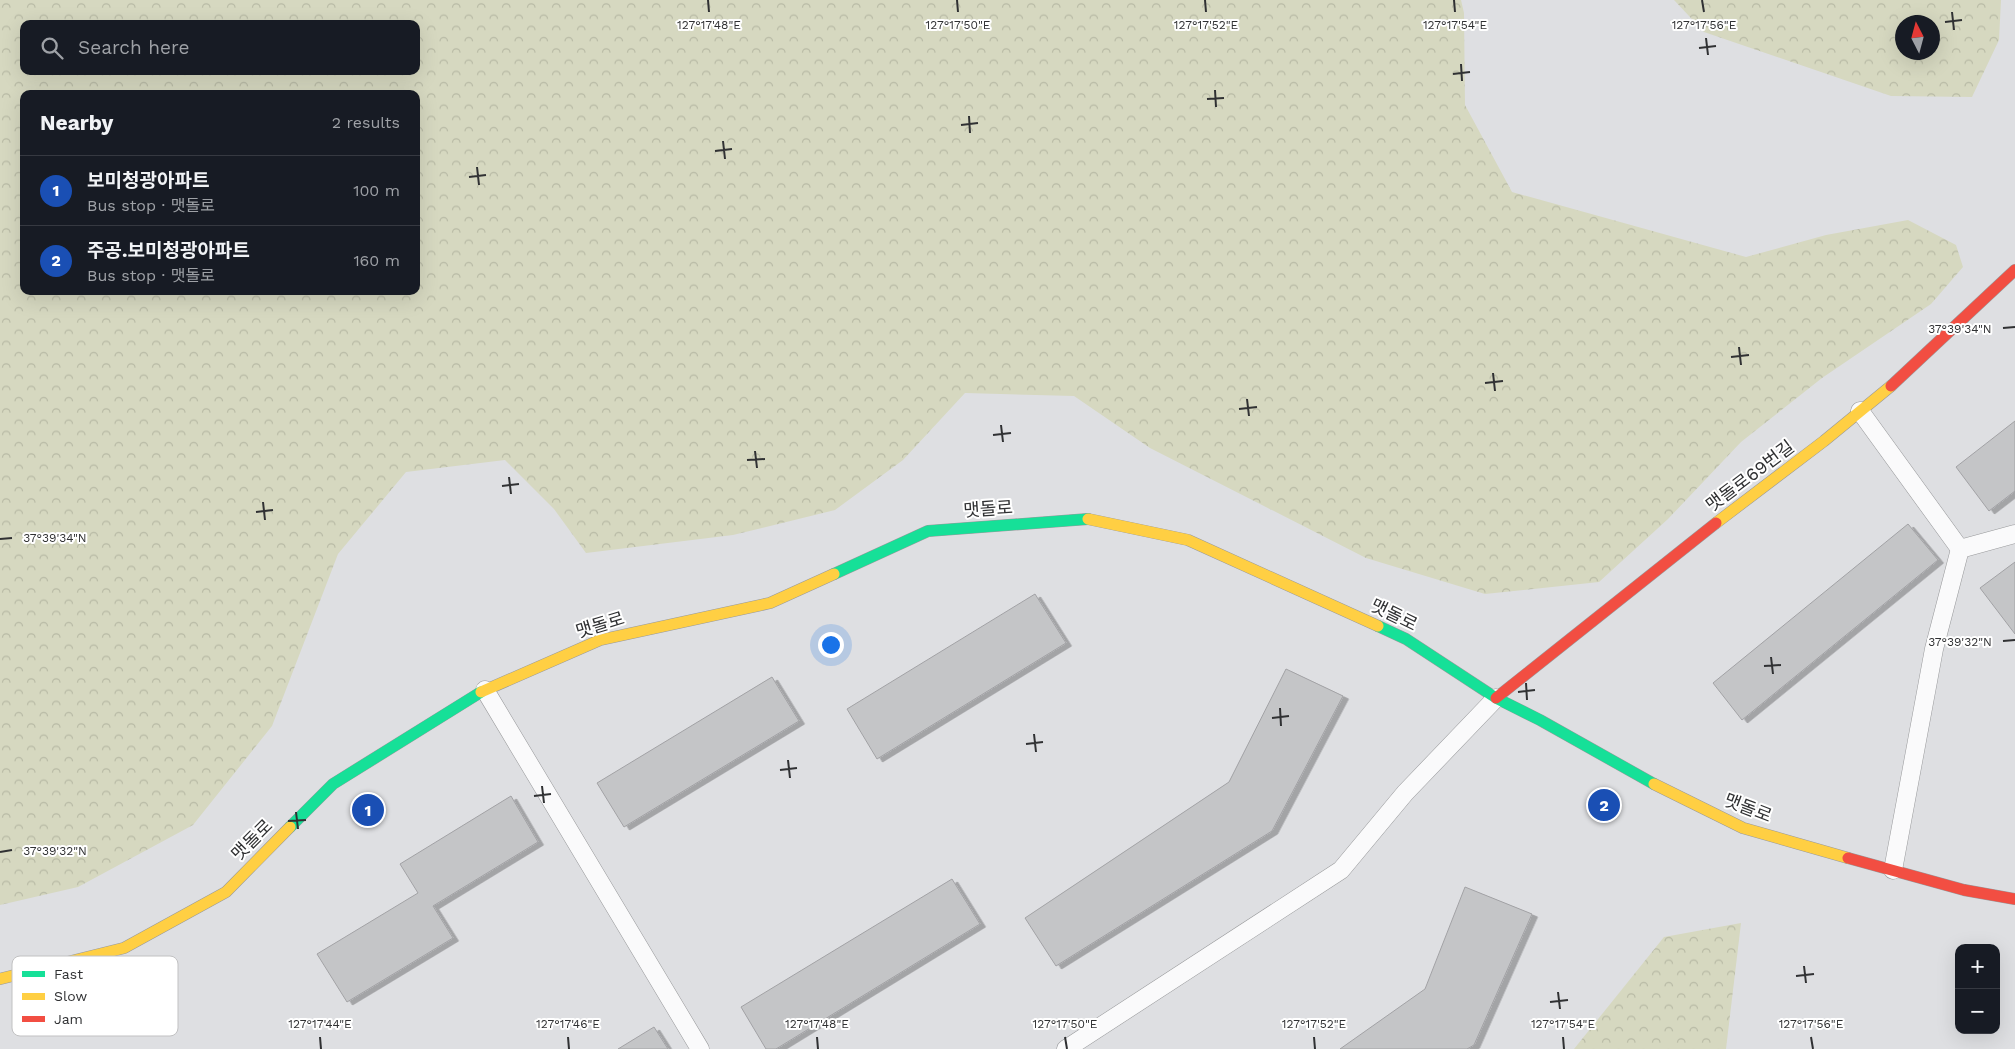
<!DOCTYPE html>
<meta charset="utf-8">
<style>
:root{--surface:#171b24;--page:#20242c;--text:#f1f3f6;--muted:#9ea1a6;--line:#363941;--accent:#b45309}
body{margin:0;font-family:"Work Sans","Noto Sans KR",sans-serif;background:var(--page);color:var(--text)}
.controls{position:absolute;right:15px;bottom:15px;display:grid;overflow:hidden;border-radius:10px;box-shadow:0 5px 20px #0002}
.controls button{width:45px;height:45px;display:grid;place-items:center;padding:0;border:0;border-bottom:1px solid var(--line);background:var(--surface);color:var(--text);font:25px sans-serif}
.compass{position:absolute;left:1895px;top:15px;width:45px;height:45px;border-radius:50%;background:var(--surface);box-shadow:0 5px 20px #0002;rotate:354deg}
.you{position:absolute;left:830px;top:644px;width:18px;height:18px;margin:-12px;border:4px solid #fff;border-radius:50%;background:#1a73e8;box-shadow:0 0 0 8px #1a73e833}
.badge{display:grid;place-items:center;width:32px;height:32px;border-radius:50%;background:var(--accent);color:#fff;font-size:16px;font-weight:700}
.pin{position:absolute;translate:-50% -50%;border:2px solid #fff;box-shadow:0 1px 5px #0006}
.list{margin:0;padding:0;list-style:none}
h2{display:flex;justify-content:space-between;align-items:center;height:65px;margin:0;padding:0 20px;font-size:21px}
h2 small{font-size:16px;font-weight:400;color:var(--muted)}
.list li{display:grid;grid-template-columns:32px 1fr auto;gap:15px;align-items:center;box-sizing:border-box;height:70px;padding:0 20px;border-top:1px solid var(--line)}
.list b{display:block;font-size:19px;white-space:nowrap}
.list p{margin:0;font-size:16px;white-space:nowrap;color:var(--muted)}
.list em{font-size:16px;font-style:normal;color:var(--muted)}
.icon{flex:none;width:28px;height:28px;fill:none;stroke:currentColor;stroke-width:2;stroke-linecap:round;stroke-linejoin:round}
.map{position:relative;flex:none;width:2015px;height:1049px;overflow:hidden}
.search{position:absolute;background:var(--surface);box-shadow:0 5px 20px #0002;left:20px;top:20px;width:400px;height:55px;display:flex;align-items:center;gap:12px;box-sizing:border-box;padding:0 18px;border-radius:10px;color:var(--muted);font-size:19px}
.panel{position:absolute;background:var(--surface);box-shadow:0 5px 20px #0002;left:20px;top:90px;width:400px;height:205px;border-radius:10px}
.map>svg:first-child{display:block}
.forest{fill:url(#forest-crowns);fill-rule:evenodd}
.building{fill:#c4c5c7;stroke:#a2a2a5;filter:url(#shadow)}
.lines{fill:none;stroke-linecap:round;stroke-linejoin:round}
.lane-casing{stroke:#98999b;stroke-width:19}
.fast-casing{stroke:#98999b;stroke-width:12}
.slow-casing{stroke:#98999b;stroke-width:12}
.jam-casing{stroke:#98999b;stroke-width:12}
.lane{stroke:#fafafb;stroke-width:18}
.fast{stroke:#16e098;stroke-width:11}
.slow{stroke:#ffcf43;stroke-width:11}
.jam{stroke:#f24e42;stroke-width:11}
.ticks{fill:none;stroke:#303133;stroke-width:2}
.labels{text-anchor:middle;stroke-width:4;stroke-linejoin:round;paint-order:stroke}
.street-label{font-size:18px;fill:#303133;stroke:#fff}
.key{fill:#fff;stroke:#c1c1c2;stroke-width:1}
.key-label{font-size:14px;fill:#303133}
.ticks-label{font-size:12px;text-anchor:middle;fill:#303133;stroke:#fff;stroke-width:4;stroke-linejoin:round;paint-order:stroke}
</style>
<div class="map">
<svg width="2015" height="1049" viewBox="0 0 2015 1049">
<defs>
<pattern id="forest-crowns" width="20" height="18" patternUnits="userSpaceOnUse" patternTransform="scale(1.25)"><rect width="20" height="18" fill="#d6d8c0"/><path d="M2 6a3 3 0 1 1 6 0M12 15a3 3 0 1 1 6 0" fill="none" stroke="#b8baa5"/></pattern>
<filter id="shadow"><feDropShadow dx="5.5" dy="3" stdDeviation="0" flood-color="#0004"/></filter>
</defs>
<rect width="100%" height="100%" fill="#dedfe2"/>
<g class="forest">
<path d="M0 0H1461L1464 13 1465 105 1512 192 1746 257 1826 235 1908 220 1956 245 1963 267 1931 304 1822 378 1741 442 1668 519 1599 582 1485 594 1366 558 1150 448 1074 396 965 393 903 460 835 510 733 535 586 553 554 509 505 460 406 472 338 554 272 726 193 825 78 887 0 905ZM24 24H416V71H24ZM24 94H416V291H24Z"/>
<path d="M1674 0H2001L1999 40 1972 97 1891 96 1704 32ZM1902 22H1932V52H1902Z"/>
<path d="M1741 923 1726 1049H1574L1664 937Z"/>
</g>
<g class="building">
<path d="M2015 421V491L1989 511 1956 467Z"/>
<path d="M1908 524 1938 560 1742 720 1713 683Z"/>
<path d="M2015 562V634L1980 588Z"/>
<path d="M1035 594 1066 643 877 759 847 709Z"/>
<path d="M1286 669 1343 696 1272 831 1056 966 1025 918 1229 782Z"/>
<path d="M772 677 799 721 624 827 597 783Z"/>
<path d="M511 796 538 842 433 906 453 938 347 1002 317 954 418 893 400 864Z"/>
<path d="M952 879 980 924 776 1049H766L741 1007Z"/>
<path d="M1465 887 1532 914 1474 1045 1467 1049H1340L1425 989Z"/>
<path d="M654 1027 668 1049H618Z"/>
</g>
<g class="lines">
<g class="lane-casing">
<g id="lane">
<path d="M1860 411 1960 549"/>
<path d="M485 690 700 1049"/>
<path d="M1893 870 1934 649 1960 549 2015 534"/>
<path d="M1066 1049 1341 870 1405 793 1496 698"/>
</g>
</g>
<g class="fast-casing">
<g id="fast">
<path d="M834 574 928 531 1088 519"/>
<path d="M1378 626 1406 639 1496 698 1540 720 1654 784"/>
<path d="M290 827 333 784 481 692"/>
</g>
</g>
<g class="slow-casing">
<g id="slow">
<path d="M1088 519 1188 540 1378 626"/>
<path d="M1716 523 1824 441 1891 386"/>
<path d="M481 692 600 640 770 603 834 574"/>
<path d="M1654 784 1743 828 1848 858"/>
<path d="M0 979 124 948 226 892 290 827"/>
</g>
</g>
<g class="jam-casing">
<g id="jam">
<path d="M1891 386 2015 270"/>
<path d="M1496 698 1716 523"/>
<path d="M1848 858 1964 890 2015 899"/>
</g>
</g>
<use href="#lane" class="lane"/>
<use href="#fast" class="fast"/>
<use href="#slow" class="slow"/>
<use href="#jam" class="jam"/>
</g>
<path class="ticks" d="M708 0 709 12M957 0 958 12M1205 0 1206 12M1454 0 1455 12M1702 0 1704 12M1952 12 1954 30M1945 22 1962 20M1706 38 1708 55M1699 48 1716 46M1461 64 1462 81M1453 74 1470 72M1215 90 1216 107M1207 99 1224 98M969 116 970 133M961 125 978 123M723 141 725 159M715 151 732 149M477 167 479 185M469 177 486 175M2003 328 2015 327M1739 347 1741 365M1731 357 1749 355M1493 373 1495 391M1485 383 1503 381M1247 399 1249 416M1239 409 1257 407M1001 425 1003 442M993 435 1011 433M755 451 757 468M747 460 765 459M509 477 511 494M502 486 519 484M263 502 265 520M256 512 273 510M0 539 12 538M2003 641 2015 640M1771 657 1773 674M1764 666 1781 665M1526 683 1527 700M1518 692 1535 690M1280 708 1281 726M1272 718 1289 716M1034 734 1036 752M1026 744 1043 742M788 760 790 778M780 770 797 768M542 786 544 803M534 796 551 794M296 812 298 829M288 821 306 820M0 852 12 850M1804 966 1806 983M1796 976 1814 974M1558 992 1560 1009M1550 1002 1568 1000M320 1037 321 1049M568 1037 569 1049M817 1037 818 1049M1065 1037 1067 1049M1314 1037 1315 1049M1563 1037 1564 1049M1811 1037 1813 1049"/>
<g class="labels">
<g class="street-label">
<text transform="translate(1750 476) rotate(-37)" y="6">맷돌로69번길</text>
<text transform="translate(988 509) rotate(-4)" y="6">맷돌로</text>
<text transform="translate(1394 615) rotate(26)" y="6">맷돌로</text>
<text transform="translate(600 625) rotate(-17)" y="6">맷돌로</text>
<text transform="translate(1748 808) rotate(21)" y="6">맷돌로</text>
<text transform="translate(252 840) rotate(-45)" y="6">맷돌로</text>
</g>
</g>
<rect x="12" y="956" width="166" height="80" rx="8" class="key"/>
<rect x="22" y="971" width="23" height="6" fill="#16e098"/>
<rect x="22" y="993" width="23" height="7" fill="#ffcf43"/>
<rect x="22" y="1016" width="23" height="6" fill="#f24e42"/>
<g class="key-label">
<text x="54" y="979">Fast</text>
<text x="54" y="1001">Slow</text>
<text x="54" y="1024">Jam</text>
</g>
<g class="ticks-label">
<text x="709" y="29">127°17'48"E</text>
<text x="958" y="29">127°17'50"E</text>
<text x="1206" y="29">127°17'52"E</text>
<text x="1455" y="29">127°17'54"E</text>
<text x="1704" y="29">127°17'56"E</text>
<text x="1960" y="333">37°39'34"N</text>
<text x="55" y="542">37°39'34"N</text>
<text x="1960" y="646">37°39'32"N</text>
<text x="55" y="855">37°39'32"N</text>
<text x="320" y="1028">127°17'44"E</text>
<text x="568" y="1028">127°17'46"E</text>
<text x="817" y="1028">127°17'48"E</text>
<text x="1065" y="1028">127°17'50"E</text>
<text x="1314" y="1028">127°17'52"E</text>
<text x="1563" y="1028">127°17'54"E</text>
<text x="1811" y="1028">127°17'56"E</text>
</g>
</svg>
<div class="controls">
<button>+</button>
<button>−</button>
</div>
<svg class="compass" viewBox="-18 -18 36 36"><path d="M0-13l5 13h-10z" fill="#e53935"/><path d="M0 13l5-13h-10z" fill="#9ea1a6"/></svg>
<div class="you"></div>
<div class="pin badge" style="left:368px;top:810px;background:#1a4fb4">1</div>
<div class="pin badge" style="left:1604px;top:805px;background:#1a4fb4">2</div>
<div class="search"><svg class="icon" aria-label="search" viewBox="0 0 24 24"><circle cx="10" cy="10" r="6"/><path d="M15 15l6 6"/></svg>Search here</div>
<section class="panel">
<h2>Nearby<small>2 results</small></h2>
<ul class="list">
<li><span class="badge" style="background:#1a4fb4">1</span><div><b>보미청광아파트</b><p>Bus stop · 맷돌로</p></div><em>100 m</em></li>
<li><span class="badge" style="background:#1a4fb4">2</span><div><b>주공.보미청광아파트</b><p>Bus stop · 맷돌로</p></div><em>160 m</em></li>
</ul>
</section>
</div>
